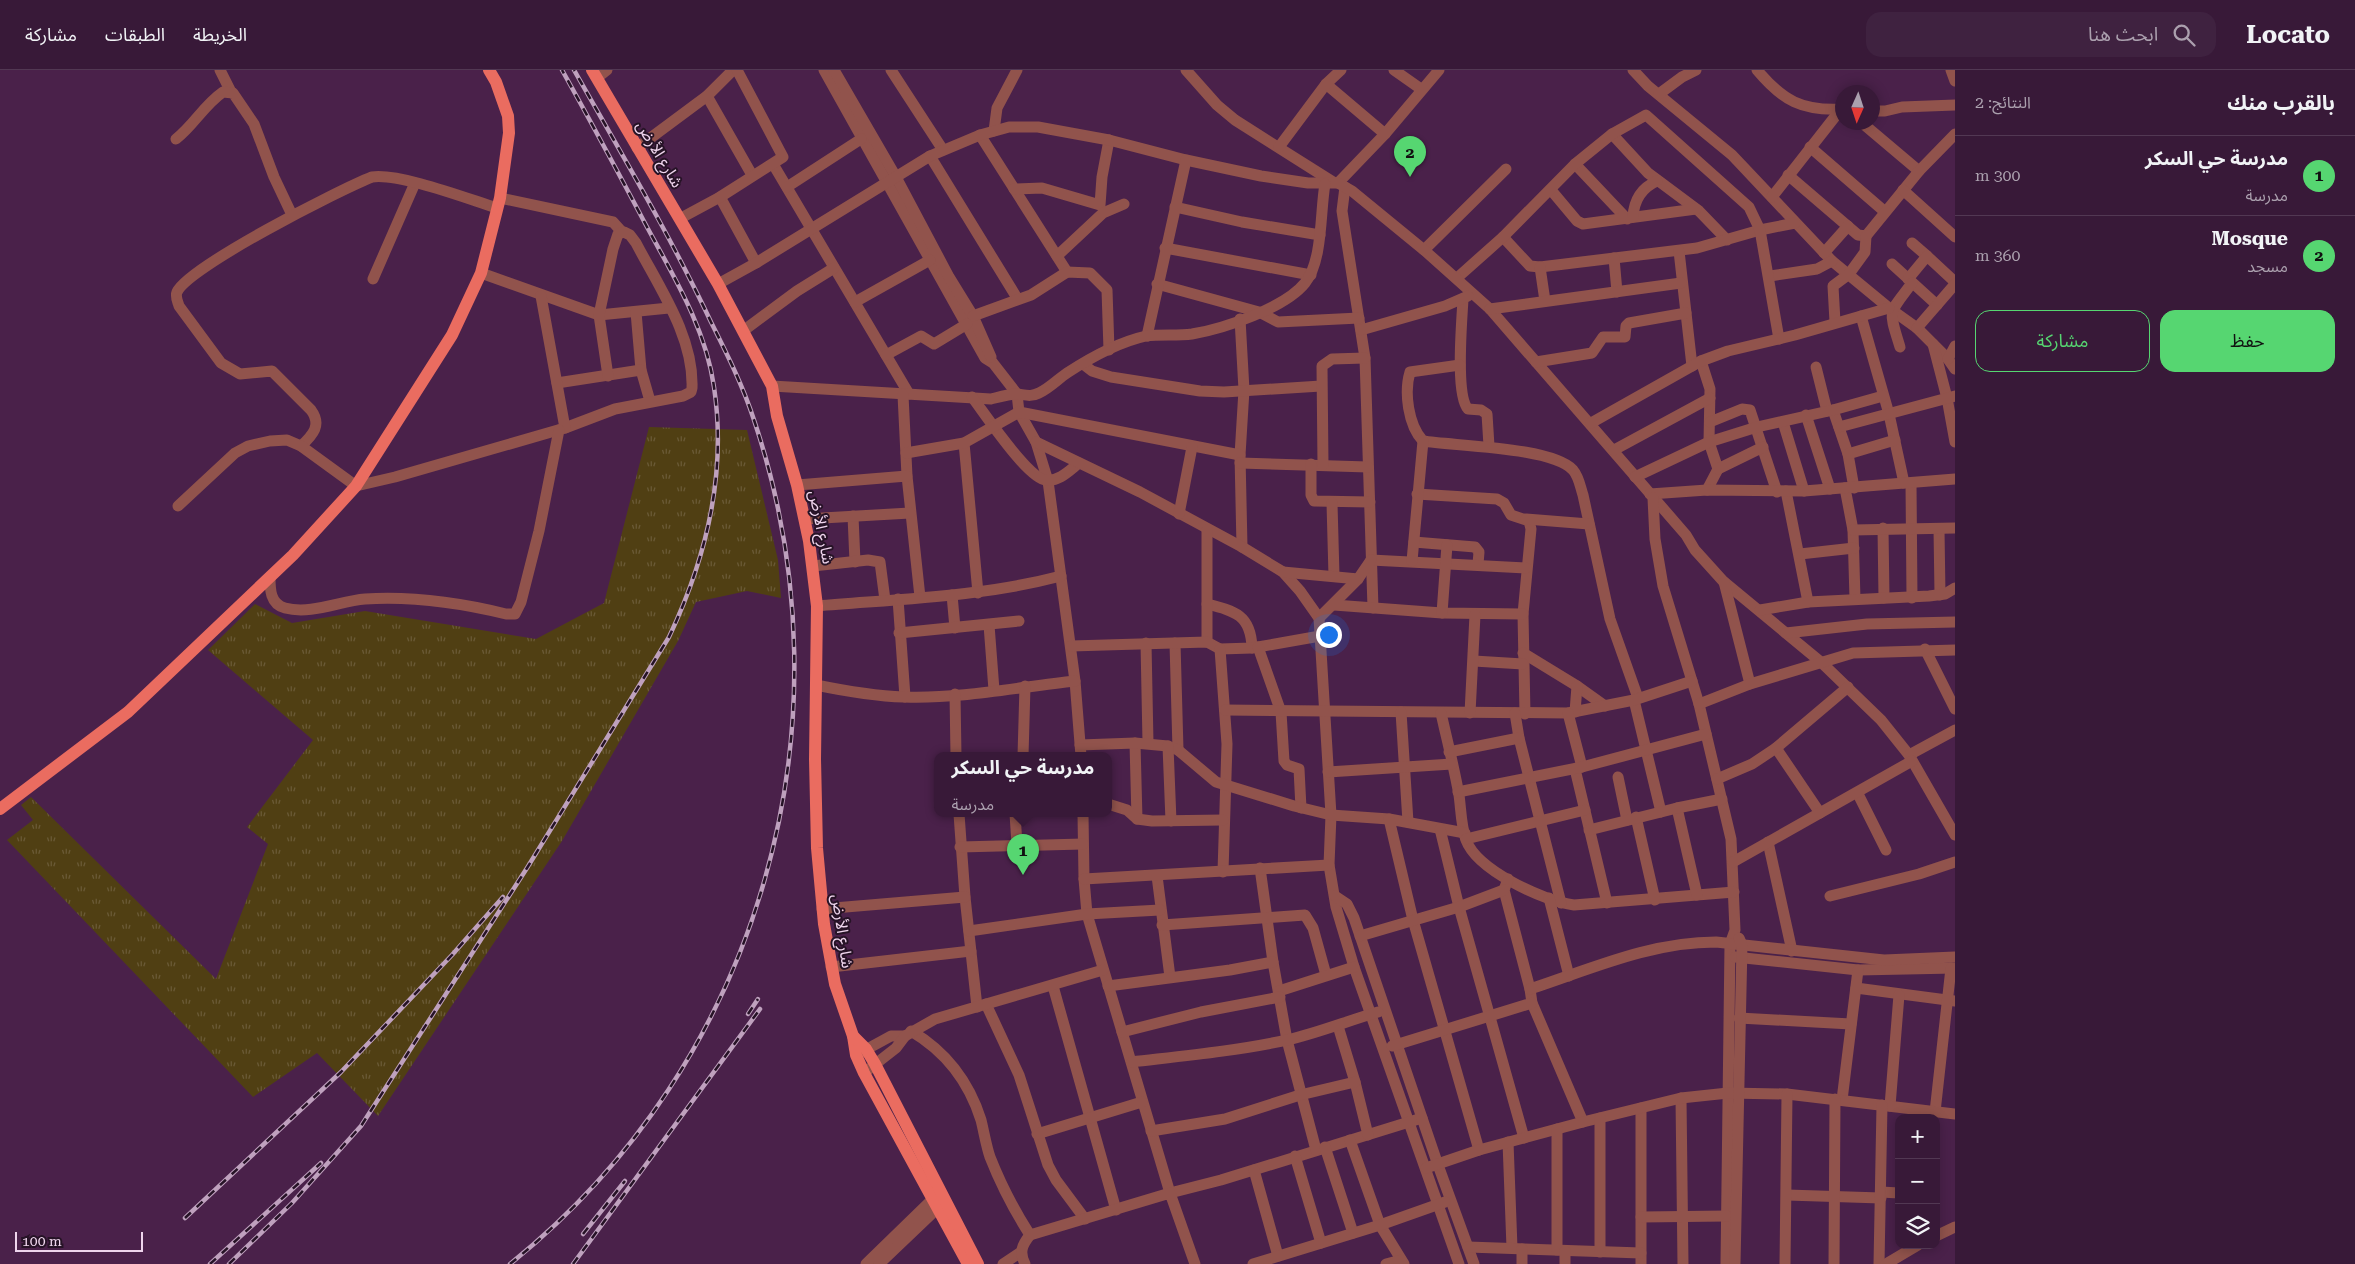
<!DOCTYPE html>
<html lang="ar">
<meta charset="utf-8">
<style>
:root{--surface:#381938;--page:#3f2240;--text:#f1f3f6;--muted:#aba0ae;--line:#523853;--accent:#56d671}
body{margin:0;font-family:"Roboto Serif","Noto Sans Arabic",serif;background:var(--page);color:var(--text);direction:rtl}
.controls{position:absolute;right:15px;bottom:15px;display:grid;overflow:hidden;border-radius:10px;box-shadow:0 2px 12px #0003}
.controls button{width:45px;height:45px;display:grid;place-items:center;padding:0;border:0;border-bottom:1px solid var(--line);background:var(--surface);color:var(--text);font:25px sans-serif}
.compass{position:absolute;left:1835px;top:15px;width:45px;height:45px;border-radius:50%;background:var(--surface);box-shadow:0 2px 12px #0003;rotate:183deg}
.scale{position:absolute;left:15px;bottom:12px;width:128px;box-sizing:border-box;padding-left:5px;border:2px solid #efd5ed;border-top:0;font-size:14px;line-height:18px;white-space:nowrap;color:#efd5ed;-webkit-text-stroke:4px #261326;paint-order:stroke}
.you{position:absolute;left:1328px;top:564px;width:18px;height:18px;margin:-12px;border:4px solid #fff;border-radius:50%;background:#1a73e8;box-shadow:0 0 0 8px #1a73e833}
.badge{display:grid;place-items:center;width:32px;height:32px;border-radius:50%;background:var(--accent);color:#111;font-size:16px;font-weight:700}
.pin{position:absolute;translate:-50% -41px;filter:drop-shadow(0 1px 2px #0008)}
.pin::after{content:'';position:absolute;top:26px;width:18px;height:15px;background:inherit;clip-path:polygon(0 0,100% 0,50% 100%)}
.popup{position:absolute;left:934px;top:682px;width:178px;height:65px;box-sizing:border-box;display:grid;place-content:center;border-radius:10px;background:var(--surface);filter:drop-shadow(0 1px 4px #0005);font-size:16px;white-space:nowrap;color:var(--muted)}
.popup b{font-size:19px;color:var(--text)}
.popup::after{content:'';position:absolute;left:50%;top:100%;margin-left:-10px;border:10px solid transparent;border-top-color:var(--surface)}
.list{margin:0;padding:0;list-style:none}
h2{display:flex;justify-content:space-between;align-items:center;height:65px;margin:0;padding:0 20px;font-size:21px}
h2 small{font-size:16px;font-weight:400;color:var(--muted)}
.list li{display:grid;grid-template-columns:32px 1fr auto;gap:15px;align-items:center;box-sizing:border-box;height:80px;padding:0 20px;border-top:1px solid var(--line)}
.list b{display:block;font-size:19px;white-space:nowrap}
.list p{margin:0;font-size:16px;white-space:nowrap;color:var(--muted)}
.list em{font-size:16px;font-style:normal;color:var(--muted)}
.actions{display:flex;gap:10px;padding:15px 20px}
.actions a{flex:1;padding:11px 0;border:1px solid var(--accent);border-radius:15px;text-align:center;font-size:18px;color:var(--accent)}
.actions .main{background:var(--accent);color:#111}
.icon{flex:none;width:28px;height:28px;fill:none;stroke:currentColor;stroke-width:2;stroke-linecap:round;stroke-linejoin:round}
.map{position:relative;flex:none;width:1955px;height:1194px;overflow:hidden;direction:ltr}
header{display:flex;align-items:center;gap:30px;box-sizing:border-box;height:70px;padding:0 25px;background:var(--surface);border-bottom:1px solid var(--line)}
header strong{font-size:24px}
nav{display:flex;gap:28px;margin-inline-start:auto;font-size:18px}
.search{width:350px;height:45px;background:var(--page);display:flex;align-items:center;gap:12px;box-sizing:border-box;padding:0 18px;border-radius:15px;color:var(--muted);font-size:19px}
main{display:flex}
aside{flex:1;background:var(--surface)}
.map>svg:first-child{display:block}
.grass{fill:url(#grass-tufts)}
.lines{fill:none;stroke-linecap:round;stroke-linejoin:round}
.minor{stroke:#91534c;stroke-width:11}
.major{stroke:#ea6c60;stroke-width:12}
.rail-casing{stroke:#bfa1be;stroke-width:4.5}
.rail{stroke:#261326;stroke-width:2.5;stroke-dasharray:8;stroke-linecap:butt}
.labels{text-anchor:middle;stroke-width:4;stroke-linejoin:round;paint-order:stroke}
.street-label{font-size:16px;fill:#efd5ed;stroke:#261326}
</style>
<header>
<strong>Locato</strong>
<div class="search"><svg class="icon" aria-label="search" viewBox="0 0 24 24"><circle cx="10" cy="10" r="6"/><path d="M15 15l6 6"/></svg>ابحث هنا</div>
<nav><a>الخريطة</a><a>الطبقات</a><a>مشاركة</a></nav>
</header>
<main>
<aside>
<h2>بالقرب منك<small>النتائج: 2</small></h2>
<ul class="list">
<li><span class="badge">1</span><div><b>مدرسة حي السكر</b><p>مدرسة</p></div><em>300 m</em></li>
<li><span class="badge">2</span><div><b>Mosque</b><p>مسجد</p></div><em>360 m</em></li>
</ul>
<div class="actions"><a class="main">حفظ</a><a>مشاركة</a></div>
</aside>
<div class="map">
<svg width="1955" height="1194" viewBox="0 0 1955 1194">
<defs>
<pattern id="grass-tufts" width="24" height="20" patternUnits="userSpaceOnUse" patternTransform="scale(1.25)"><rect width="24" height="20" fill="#503f13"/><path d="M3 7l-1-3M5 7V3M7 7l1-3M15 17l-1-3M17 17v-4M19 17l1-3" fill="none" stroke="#6a5a36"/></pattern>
</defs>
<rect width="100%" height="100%" fill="#4a214a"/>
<path class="grass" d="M649 357 747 360 778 490 781 528 747 521 696 532 678 571 562 771 378 1046 317 983 253 1027 7 770 33 750 21 735 31 727 216 909 268 774 247 757 313 670 208 580 255 534 292 553 365 541 536 569 604 533Z"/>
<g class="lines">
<g class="minor">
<path d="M220 0 231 22"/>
<path d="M824 0 985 288 993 293 1017 324 1019 342 1036 372 1048 411 1075 611 1081 686"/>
<path d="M834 0 896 107 949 207 973 246 991 287"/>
<path d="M891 0 943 80"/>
<path d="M1186 0 1217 35 1235 50 1333 112"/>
<path d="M1394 0 1421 19"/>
<path d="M1633 0 1648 16 1732 85 1832 191 1889 238 1917 258 1948 289 1955 299"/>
<path d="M1757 0C1783 31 1802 41 1842 39"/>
<path d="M1951 0 1955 11"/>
<path d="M597 8 607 0"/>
<path d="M1326 14 1385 64"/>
<path d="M1659 24 1682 7 1696 0"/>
<path d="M707 26 752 105"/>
<path d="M1872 41H1885L1902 37 1955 35"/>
<path d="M1861 52 1919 101"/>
<path d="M994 61 997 38 1017 0"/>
<path d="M1612 64 1648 103 1699 141 1727 170"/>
<path d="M980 65 1067 202"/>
<path d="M176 69C194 55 204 35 223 22L233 23 254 54 274 107 292 145"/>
<path d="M1279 77 1326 14 1341 0"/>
<path d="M1810 77 1884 141"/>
<path d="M637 78 707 26 733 0"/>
<path d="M930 86 1017 228"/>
<path d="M773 94 909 324"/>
<path d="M1575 94 1627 149"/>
<path d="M1788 105 1858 165 1866 166 1919 101 1955 64"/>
<path d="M1338 113 1385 64 1439 0"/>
<path d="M787 117 861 69"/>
<path d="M1345 117 1342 141 1365 288 1373 538"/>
<path d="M1014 119 1042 118 1100 135 1102 107 1109 70"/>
<path d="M1551 120 1577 151 1583 154 1696 139"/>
<path d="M1903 120 1955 167"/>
<path d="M720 127 756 193"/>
<path d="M1772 127 1841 39"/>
<path d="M500 128 613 152 622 162"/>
<path d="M1175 137 1242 152 1320 165"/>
<path d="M1633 147C1634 130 1641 118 1657 111"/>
<path d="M681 148 720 127 783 87 737 0"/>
<path d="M1503 167 1530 196 1540 197 1697 178 1760 160 1795 153"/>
<path d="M1912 173 1927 186"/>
<path d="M1165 178 1311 205"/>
<path d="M1424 180 1506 99"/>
<path d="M1679 181 1692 296"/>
<path d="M1824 183 1848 156"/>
<path d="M1057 186 1103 143 1124 134"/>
<path d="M1614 188 1617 222"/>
<path d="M1892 194 1937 235"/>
<path d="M1540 197 1545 231"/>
<path d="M481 203 599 245 669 238"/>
<path d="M1770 206 1817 199 1832 191"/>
<path d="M1457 208 1503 167 1575 94 1612 64 1646 45 1749 137 1760 160 1779 269"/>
<path d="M373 209 415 113"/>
<path d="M1908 209 1927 186 1955 212"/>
<path d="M718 214 756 193 930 86 980 65 1009 57H1038L1109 70 1186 90 1261 106 1308 113H1338L1352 121 1424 180 1490 239 1686 465 1695 480 1723 511 1822 593 1881 650 1909 685 1955 765"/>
<path d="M1157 214 1259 242 1278 252 1359 248"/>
<path d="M1463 229C1462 250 1455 325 1468 339L1481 340 1487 344 1489 376"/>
<path d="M855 232 930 190"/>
<path d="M1490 239 1681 213"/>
<path d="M636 242 641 300 650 331"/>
<path d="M973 246 1031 225 1067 202 1090 203 1107 220 1109 280"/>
<path d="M1861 246 1889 344 1904 413"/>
<path d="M1240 249 1244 320 1240 385 1242 477"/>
<path d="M1835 252 1833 216 1849 204 1865 182 1866 166"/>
<path d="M1917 258 1955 214"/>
<path d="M1361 260 1445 236 1468 226"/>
<path d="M743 261 797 221 834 198"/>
<path d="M1147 266 1186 90"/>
<path d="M1933 274 1947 328 1955 372"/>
<path d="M1900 277C1888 238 1888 245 1912 213"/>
<path d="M886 285 921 266 934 274 967 254"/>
<path d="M1948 289 1955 276"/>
<path d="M1701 291 1710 319 1709 372 1718 399 1707 420"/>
<path d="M1536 292 1592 283 1603 267H1625L1626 256 1629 253 1686 243"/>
<path d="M1083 294 1092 301 1111 307 1200 321 1224 322 1321 316"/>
<path d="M1460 295 1410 302C1404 322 1408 355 1423 371 1455 376 1552 377 1573 400 1579 407 1580 416 1583 425L1610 549 1638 628"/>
<path d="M1816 297 1827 341"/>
<path d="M557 313 641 300"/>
<path d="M772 316 991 329C999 327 1009 324 1017 324 1026 325 1031 327 1039 323 1050 318 1058 309 1067 303 1090 288 1119 272 1146 266 1161 264 1177 266 1192 264 1223 259 1285 238 1305 213 1323 191 1320 142 1325 114"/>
<path d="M903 325 907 406 920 527"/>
<path d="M972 327C985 344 1028 409 1046 410 1059 412 1070 400 1079 393"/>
<path d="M1833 340 1848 384 1854 418"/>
<path d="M1806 345 1830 419"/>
<path d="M1710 352 1742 339 1750 340 1777 422"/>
<path d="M1783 352 1804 421"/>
<path d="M1591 353 1701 291 1728 281 1795 265 1889 238"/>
<path d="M1839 357 1955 326"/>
<path d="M565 358 615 339 683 326 691 322 692 318C694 267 659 217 636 173L630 165 624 162 618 164 613 179 599 245 608 306"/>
<path d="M1036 372 1140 422 1242 477 1283 502 1300 521 1319 548 1331 745 1329 795 1336 837 1354 897 1459 1194"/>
<path d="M964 373 978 523"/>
<path d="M301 376C313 365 322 355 311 340L272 301 240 304 221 293 179 236C178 232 175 227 177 222 188 197 341 119 372 107 400 103 468 129 497 138"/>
<path d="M1614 380 1710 328"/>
<path d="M906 383 964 373 1019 342 1240 385"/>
<path d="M1848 384 1895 370"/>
<path d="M1240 393 1368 397"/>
<path d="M1311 394V425L1314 431 1370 432"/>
<path d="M1323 395 1322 296 1332 289 1365 288"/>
<path d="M1718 399 1763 377"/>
<path d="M1635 407 1709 372 1757 357 1833 340 1883 326"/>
<path d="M1911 413 1912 528"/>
<path d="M797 415 907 406"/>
<path d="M1845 418 1853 460 1855 529"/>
<path d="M1786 421 1808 532"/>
<path d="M1417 424 1497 429 1504 433 1511 445 1529 451 1531 459 1523 544 1525 644"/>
<path d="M1650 424 1707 420 1804 421 1955 409"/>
<path d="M1653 428 1655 469 1663 516 1699 634 1731 769 1735 860 1730 874 1726 1194"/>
<path d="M1332 433 1334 506"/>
<path d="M178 436 235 383 248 376 270 371 287 370 301 376 356 416 395 407 565 358 541 226"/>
<path d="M1179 444 1192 377"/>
<path d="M853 446 855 492"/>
<path d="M805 449 910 443"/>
<path d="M1526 449 1589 454"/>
<path d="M1883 458 1884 528"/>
<path d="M1939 459 1940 525"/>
<path d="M1853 460 1955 458"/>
<path d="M1414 472 1475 477 1479 482 1478 494"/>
<path d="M1800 484 1854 478"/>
<path d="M1371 490 1526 498"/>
<path d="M1412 491 1423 371"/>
<path d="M813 496 868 490 880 492 885 530"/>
<path d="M1283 502 1358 509"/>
<path d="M270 507C270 519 270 534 285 538 311 545 340 531 365 529 412 526 461 533 506 544H515L521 532 539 461 559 360"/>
<path d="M1724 512 1750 614"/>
<path d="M952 525 955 558"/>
<path d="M898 529 905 627"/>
<path d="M1207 534C1235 541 1251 545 1252 578"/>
<path d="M1334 535 1442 543 1523 544"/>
<path d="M817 536C899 529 981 527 1061 506"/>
<path d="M1760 540 1808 532 1929 526 1945 524 1955 518"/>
<path d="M1442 543 1447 475"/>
<path d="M1319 548 1358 509 1371 490"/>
<path d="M989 555 994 620"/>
<path d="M899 563 1019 551"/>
<path d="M1786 563 1867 554 1955 552"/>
<path d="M1207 572V460"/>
<path d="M1146 573 1148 673"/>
<path d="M1175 573 1178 680"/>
<path d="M1071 576 1207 572 1220 579 1252 578 1320 566"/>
<path d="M1258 577 1281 642 1284 691 1287 695 1299 699 1301 738"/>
<path d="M1220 579 1227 674 1223 802"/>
<path d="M1925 579 1955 639"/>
<path d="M1523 583 1577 616 1605 636"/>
<path d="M1474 591 1523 594"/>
<path d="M816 615C845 621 874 626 904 627 960 629 1019 617 1075 611"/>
<path d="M955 624 956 686"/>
<path d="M1634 630 1661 742"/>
<path d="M1699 634 1750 614 1853 583 1955 580"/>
<path d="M1225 640 1568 643 1634 630 1692 611"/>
<path d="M1401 642 1408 752"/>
<path d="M1575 642 1577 616"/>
<path d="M1441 643C1447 670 1454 697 1459 725 1461 739 1461 756 1466 770 1477 800 1543 831 1574 835L1734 822"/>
<path d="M1470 643 1475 545"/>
<path d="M1515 643 1519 668 1561 833"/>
<path d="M1568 643 1582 697"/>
<path d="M1135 673 1137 749"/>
<path d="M1080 675 1135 673 1168 676 1178 680 1216 712 1294 736 1331 745 1389 749 1465 763"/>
<path d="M1168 676 1171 751"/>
<path d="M1776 678 1820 743"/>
<path d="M1449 682 1519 668"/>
<path d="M1909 685 1955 660"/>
<path d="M1023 686 1025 616"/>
<path d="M1575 699 1607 833"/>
<path d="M1328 702 1452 694"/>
<path d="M1618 707 1627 750"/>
<path d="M1717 709 1752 694 1776 678 1848 617"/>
<path d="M1458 722 1582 697 1706 664"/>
<path d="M1858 724 1886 780"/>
<path d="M1108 734 1127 740 1137 749 1152 751 1223 750"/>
<path d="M1677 738 1697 825"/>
<path d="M959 744 965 827 977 937"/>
<path d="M1015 744 1017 774"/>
<path d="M1083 744 1084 809 1087 844 1170 1123 1221 1110 1422 1048"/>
<path d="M1636 747 1655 830"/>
<path d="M1389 749 1413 850 1479 1080"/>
<path d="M1440 759 1459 837 1524 1068"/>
<path d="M1589 760 1677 738 1722 729"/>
<path d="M1466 769 1585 740"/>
<path d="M1768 772 1792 881"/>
<path d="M960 777 1083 774"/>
<path d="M1733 792 1912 691"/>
<path d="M1260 798 1273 892 1287 970 1316 1080"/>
<path d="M1157 806 1170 907"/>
<path d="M1084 809 1329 795"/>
<path d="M1508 809 1504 820 1530 919 1532 933 1583 1052"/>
<path d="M1335 826 1347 834 1354 848 1438 1095 1474 1194"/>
<path d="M1830 826 1919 804 1955 792"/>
<path d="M1549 828 1569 906"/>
<path d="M822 839 965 827"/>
<path d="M1162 855 1305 845 1313 858 1326 905"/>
<path d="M969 861 1087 844 1160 840"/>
<path d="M1360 866 1459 837 1504 820"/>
<path d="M1735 887 1858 900 1955 898"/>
<path d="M831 897 971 881"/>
<path d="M1053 916 1116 1140"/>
<path d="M1108 916 1230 900 1273 892"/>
<path d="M1856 918 1955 931"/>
<path d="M1530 919C1591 899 1650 872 1716 872L1884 890 1955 887"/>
<path d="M1279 921 1354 897"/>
<path d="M986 934 1019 1005 1048 1095 1056 1110 1085 1149"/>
<path d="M1739 948 1851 954"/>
<path d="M1338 956 1355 1012 1368 1065"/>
<path d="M911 961C945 981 969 1012 981 1050 984 1062 986 1075 990 1087 1001 1115 1014 1140 1030 1165"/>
<path d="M1122 962 1201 942 1280 927"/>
<path d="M1392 976 1532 933"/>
<path d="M858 984 891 966H905"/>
<path d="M1132 992C1183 986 1236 981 1287 970 1318 963 1347 951 1378 942"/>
<path d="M864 1003 896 978 905 966 935 949 1103 900"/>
<path d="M1681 1028 1683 1194"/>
<path d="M1842 1030 1858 900"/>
<path d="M1890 1036 1899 925"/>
<path d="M1641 1038V1194"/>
<path d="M1935 1042 1951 898"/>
<path d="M1151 1061 1225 1049 1300 1025 1355 1012"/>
<path d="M1037 1064 1142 1032"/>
<path d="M1350 1070 1380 1155 1404 1194"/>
<path d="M1508 1072 1512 1178"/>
<path d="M1325 1077 1353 1163"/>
<path d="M1295 1086 1321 1173"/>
<path d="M1426 1098 1479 1080 1583 1052 1681 1028 1728 1023 1787 1024 1955 1044"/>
<path d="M1254 1100 1278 1186"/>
<path d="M1881 1122 1899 1123"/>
<path d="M1787 1125 1881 1128"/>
<path d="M1641 1147 1727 1146"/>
<path d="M1936 1166 1955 1157"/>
<path d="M1468 1177 1641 1183"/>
<path d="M1557 1180V1059"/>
<path d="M1565 1181V1194"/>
<path d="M1600 1182V1048"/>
<path d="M866 1194 938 1124"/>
<path d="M879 1194 943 1133"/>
<path d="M1003 1194 1021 1182"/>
<path d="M1025 1194C1019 1182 1022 1175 1030 1165L1170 1123 1195 1194"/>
<path d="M1253 1194 1380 1155 1445 1132"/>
<path d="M1386 1194 1401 1190"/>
<path d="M1522 1194V1179"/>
<path d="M1735 1194 1742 875 1739 868"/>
<path d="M1785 1194 1787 1024"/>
<path d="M1834 1194 1835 1029"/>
<path d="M1879 1194 1882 1035"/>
<path d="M1886 1194 1918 1175"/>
</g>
<g class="major">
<path d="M592 0 718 214 772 316 777 346 797 415 809 471 817 536 815 689 817 778 824 854 835 914 853 966 856 985 864 1003 968 1194"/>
<path d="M0 739 128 642 293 485 356 416 452 265 481 203 500 128 509 63 508 46 496 12 489 0"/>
<path d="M853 966 866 979 875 994 978 1194"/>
</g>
<g class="rail-casing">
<g id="rail">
<path d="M748 944 758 929"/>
<path d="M185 1148 341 1002 452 885 503 827"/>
<path d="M583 1164 625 1111"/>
<path d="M210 1194 321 1093"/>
<path d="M229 1194 292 1133 361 1056 527 798 669 567C706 489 727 404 714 317 706 259 674 207 647 157 619 104 591 52 562 0"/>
<path d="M510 1194C761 993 856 654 754 350 743 316 727 284 711 252 670 165 621 83 574 0"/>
<path d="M573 1194 760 939"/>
</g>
</g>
<use href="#rail" class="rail"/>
</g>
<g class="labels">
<g class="street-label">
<text transform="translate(660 84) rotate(59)" y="6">شارع الأرض</text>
<text transform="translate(822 457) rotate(79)" y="6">شارع الأرض</text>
<text transform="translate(843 861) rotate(82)" y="6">شارع الأرض</text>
</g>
</g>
</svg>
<div class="controls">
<button>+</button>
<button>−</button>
<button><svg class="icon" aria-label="layers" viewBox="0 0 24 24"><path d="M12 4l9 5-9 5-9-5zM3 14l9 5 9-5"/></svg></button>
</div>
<svg class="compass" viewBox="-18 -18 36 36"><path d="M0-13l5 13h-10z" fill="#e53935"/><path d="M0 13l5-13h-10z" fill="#aba0ae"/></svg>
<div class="scale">100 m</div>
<div class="you"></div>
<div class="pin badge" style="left:1023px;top:805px">1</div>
<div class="popup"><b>مدرسة حي السكر</b>مدرسة</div>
<div class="pin badge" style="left:1410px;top:107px">2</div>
</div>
</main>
